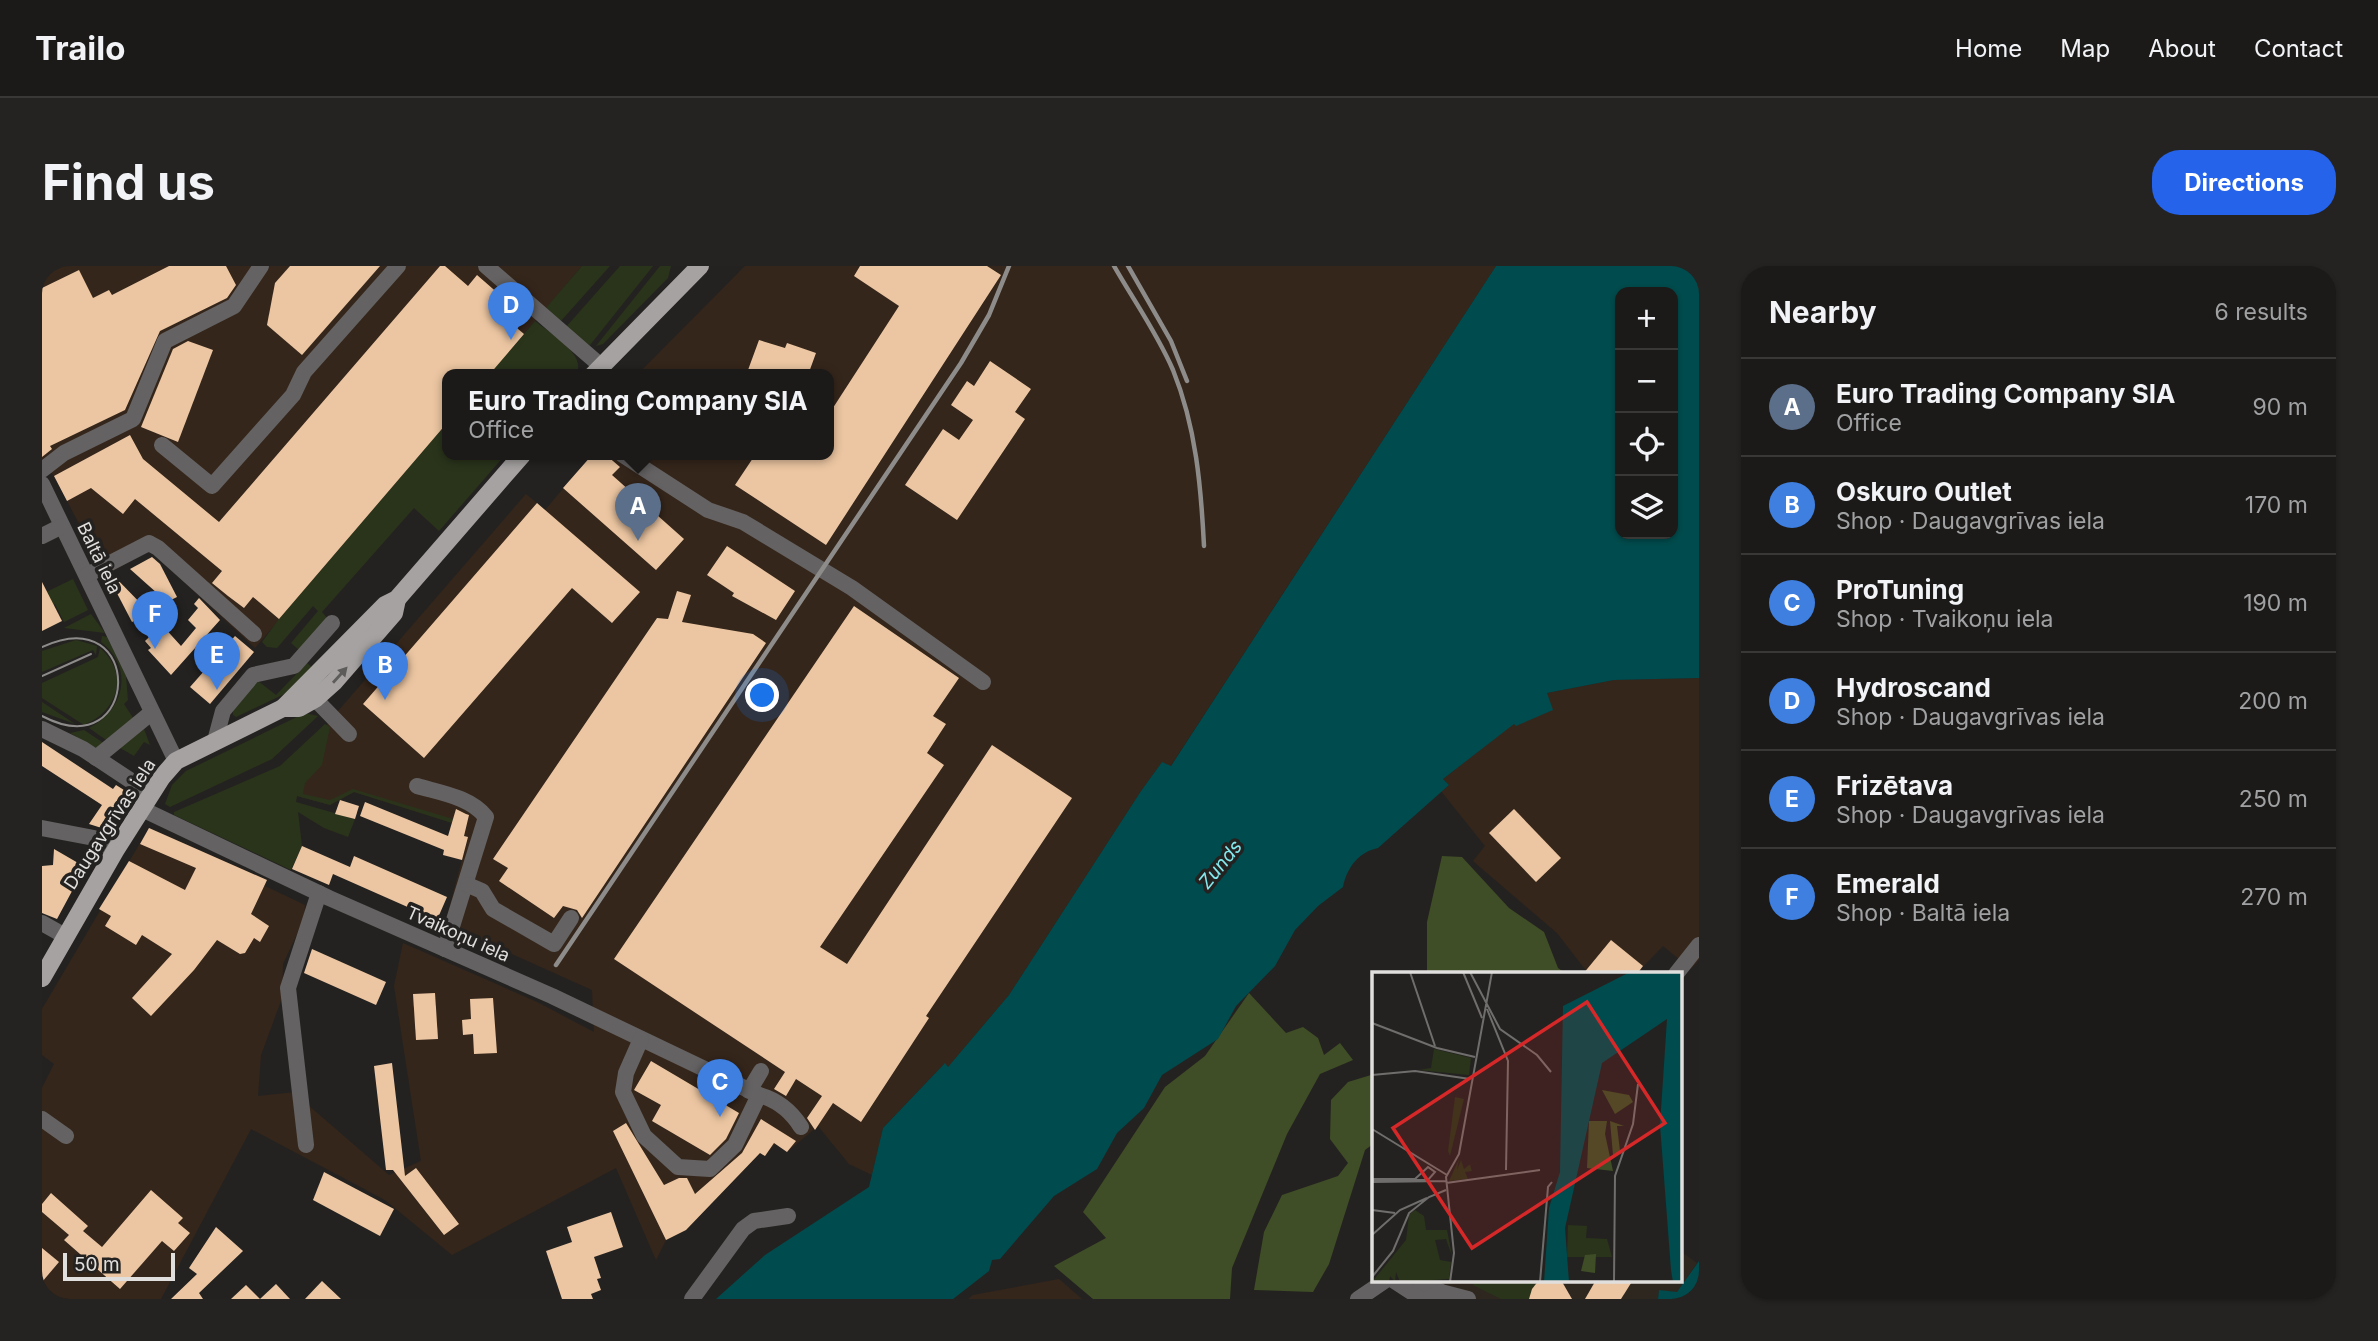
<!DOCTYPE html>
<meta charset="utf-8">
<style>
:root{--surface:#1b1a18;--page:#242321;--text:#f1f3f6;--muted:#a0a1a2;--line:#393837;--accent:#2563eb}
body{margin:0;font-family:Inter,sans-serif;background:var(--page);color:var(--text)}
.controls{position:absolute;right:21px;top:21px;display:grid;overflow:hidden;border-radius:14px;box-shadow:0 2px 5px #0004}
.controls button{width:63px;height:63px;display:grid;place-items:center;padding:0;border:0;border-bottom:2px solid var(--line);background:var(--surface);color:var(--text);font:35px sans-serif}
.scale{position:absolute;left:21px;bottom:18px;width:112px;box-sizing:border-box;padding-left:7px;border:4px solid #e1dfdd;border-top:0;font-size:19px;line-height:24px;white-space:nowrap;color:#e1dfdd;-webkit-text-stroke:5px #242220;paint-order:stroke}
.you{position:absolute;left:721px;top:430px;width:24px;height:24px;margin:-18px;border:5px solid #fff;border-radius:50%;background:#1a73e8;box-shadow:0 0 0 10px #1a73e833}
.badge{display:grid;place-items:center;width:46px;height:46px;border-radius:50%;background:var(--accent);color:#fff;font-size:23px;font-weight:700}
.pin{position:absolute;translate:-50% -58px;filter:drop-shadow(0 2px 4px #0008)}
.pin::after{content:'';position:absolute;top:37px;width:24px;height:21px;background:inherit;clip-path:polygon(0 0,100% 0,50% 100%)}
.popup{position:absolute;left:400px;top:103px;width:392px;height:91px;box-sizing:border-box;display:grid;place-content:center;border-radius:14px;background:var(--surface);filter:drop-shadow(0 2px 5px #0005);font-size:23px;white-space:nowrap;color:var(--muted)}
.popup b{font-size:26px;color:var(--text)}
.popup::after{content:'';position:absolute;left:50%;top:100%;margin-left:-14px;border:14px solid transparent;border-top-color:var(--surface)}
.list{margin:0;padding:0;list-style:none}
h2{display:flex;justify-content:space-between;align-items:center;height:91px;margin:0;padding:0 28px;font-size:30px}
h2 small{font-size:23px;font-weight:400;color:var(--muted)}
.list li{display:grid;grid-template-columns:46px 1fr auto;gap:21px;align-items:center;box-sizing:border-box;height:98px;padding:0 28px;border-top:2px solid var(--line)}
.list b{display:block;font-size:26px;white-space:nowrap}
.list p{margin:0;font-size:23px;white-space:nowrap;color:var(--muted)}
.list em{font-size:23px;font-style:normal;color:var(--muted)}
.icon{flex:none;width:38px;height:38px;fill:none;stroke:currentColor;stroke-width:2;stroke-linecap:round;stroke-linejoin:round}
.map{position:relative;flex:none;width:1657px;height:1033px;overflow:hidden;border-radius:28px}
header{display:flex;align-items:center;gap:42px;box-sizing:border-box;height:98px;padding:0 35px;background:var(--surface);border-bottom:2px solid var(--line)}
header strong{font-size:33px}
nav{display:flex;gap:38px;margin-inline-start:auto;font-size:24px}
.intro{display:flex;align-items:center;justify-content:space-between;box-sizing:border-box;height:168px;padding:0 42px}
h1{margin:0;font-size:49px}
.button{padding:18px 32px;border-radius:28px;background:var(--accent);color:#fff;font-size:24px;font-weight:700}
main{display:flex;gap:42px;padding:0 42px}
aside{flex:1;background:var(--surface);border-radius:28px;box-shadow:0 2px 5px #0004}
.map>svg:first-child{display:block}
.built{fill:#2e2720}
.industrial{fill:#35261b}
.green{fill:#2a341b}
.forest{fill:#3f4e26}
.water{fill:#004b4d;fill-rule:evenodd}
.building{fill:#ecc6a2}
.lines{fill:none;stroke-linecap:round;stroke-linejoin:round}
.minor{stroke:#646262;stroke-width:16}
.major{stroke:#a6a2a2;stroke-width:18}
.tram{stroke:#8e8c8a;stroke-width:2}
.rail{stroke:#8e8c8a;stroke-width:4.5}
.oneway{fill:#5e5c5a}
.labels{text-anchor:middle;stroke-width:7;stroke-linejoin:round;paint-order:stroke}
.street-label{font-size:18px;fill:#e1dfdd;stroke:#242220}
.water-label{font-size:19px;font-style:italic;fill:#84e9ed;stroke:#242220}
.inset-road{fill:none;stroke:#706e6c;stroke-width:2}
.view{fill:#d62828;fill-opacity:0.15;stroke:#d62828;stroke-width:3.5}
.inset-edge{fill:none;stroke:#e1dfdd;stroke-width:3.5}
</style>
<header>
<strong>Trailo</strong>
<nav><a>Home</a><a>Map</a><a>About</a><a>Contact</a></nav>
</header>
<div class="intro"><h1>Find us</h1><a class="button">Directions</a></div>
<main>
<div class="map">
<svg width="1657" height="1033" viewBox="0 0 1657 1033">
<rect width="100%" height="100%" fill="#242220"/>
<path class="built" d="M1638 985 1655 997 1635 1027 1617 1024 1616 1033H1369L1391 1014H1638Z"/>
<g class="industrial">
<path d="M0 0H540L447 109H405V157L213 382 108 284 64 309 12 210 0 195Z"/>
<path d="M703 0H1454L1128 501 1120 496 1099 525 967 729 906 801 902 798 841 862 830 909 807 898 776 860 745 886 733 878 723 890 718 887 644 964 624 974 614 994 574 902 410 989 343 934 209 863 119 1033H0V822L12 798 0 789V743L107 562 225 614 223 620 263 639 262 653 241 698 240 732 219 789 216 830 264 825 266 839 347 909 379 895 352 720 361 677 495 736 552 766 550 724 403 658 426 571 407 566 410 557 312 526 288 539 255 530 257 517 277 495 285 459 290 452 484 228 503 244 550 189H787V109H595Z"/>
<path d="M1657 412V694L1649 703 1621 680 1595 707H1546L1515 667 1431 595 1443 580 1399 525 1407 519 1401 513 1472 457 1505 427 1572 414Z"/>
<path d="M1017 1013 1040 1033H926L931 1029Z"/>
</g>
<g class="green">
<path d="M540 0H568L518 56 503 43Z"/>
<path d="M578 0H611L548 79 545 78 524 61Z"/>
<path d="M618 0H629L626 12 561 78 554 80Z"/>
<path d="M493 55C506 66 548 90 533 109H447Z"/>
<path d="M405 157V189H463L397 265 372 242 280 346 285 352 257 384 249 377 276 345 271 340 235 382 225 381 220 376 237 353Z"/>
<path d="M31 313 46 344 22 356 13 338 0 344V328Z"/>
<path d="M49 348 63 367 22 362Z"/>
<path d="M60 370 65 371 84 410 86 434 82 438 93 455 67 476 47 462C82 445 93 402 59 376Z"/>
<path d="M34 374 55 380 54 389 51 384 0 406V385Z"/>
<path d="M58 382C88 408 76 445 42 459L0 432V417L56 391Z"/>
<path d="M265 397 274 405 257 421 194 451 191 449V445L216 415 234 429Z"/>
<path d="M0 436 33 458 0 446Z"/>
<path d="M263 447 276 450 230 493 128 541 123 538 130 519 144 505Z"/>
<path d="M283 458 288 461 280 499 263 517 261 528 288 534 311 523 411 553 410 557 312 526 288 539 255 530 254 536 313 553 306 571 282 562 256 546 260 580 249 604 132 549V546L238 500Z"/>
<path d="M102 463 108 479 102 476 92 490 78 482Z"/>
<path d="M42 464 63 478 56 483 28 467Z"/>
<path d="M1433 1014 1441 1018 1446 1014H1497L1490 1023 1489 1033H1459L1431 1019Z"/>
</g>
<g class="forest">
<path d="M1400 590 1420 591 1467 642 1502 666 1516 702 1523 707H1385V656Z"/>
<path d="M1207 727 1244 767 1261 761 1276 772 1282 789 1298 777 1311 794 1278 808 1245 868 1190 1002 1188 1033H1051L1012 1000 1064 972 1041 946 1123 821 1163 790Z"/>
<path d="M1329 809 1332 811 1331 878 1323 884 1287 998 1271 1026 1212 1024 1222 966 1240 929 1296 910 1306 897 1288 873 1289 834 1306 816Z"/>
</g>
<g class="water">
<path d="M1454 0H1657V412L1572 414 1505 427 1511 444 1474 460 1472 458 1401 513 1407 519 1336 582C1317 586 1305 601 1301 621L1276 640 1253 664 1233 700 1194 740 1176 773 1120 809 1102 842 1075 867 1055 903 1012 930 958 993 950 994 947 1005 911 1033H674L723 989 827 921 841 862 903 797 906 801 967 729 1099 525 1120 496 1129 500ZM1578 26H1631V268H1578Z"/>
<path d="M1657 995V1033H1616L1617 1024 1635 1026Z"/>
</g>
<g class="building">
<path d="M127 0H184L194 19 185 32 118 65 83 144 8 180 10 183 0 191V22L37 4 51 32 67 24 70 29Z"/>
<path d="M248 0H338L260 89 225 59 233 17Z"/>
<path d="M398 0H403L426 20 435 9 466 36 456 46 482 68 447 109H405V157L237 353 211 331 202 342 186 330 170 317 180 305 93 233 81 248 49 222 25 235 12 210 88 169 101 193 177 256Z"/>
<path d="M818 0H945L959 9 784 279 693 219 713 189H787V148L857 40 812 10Z"/>
<path d="M717 74 743 82 745 77 774 87 766 109H720L706 104Z"/>
<path d="M146 75 171 84 136 176 99 161 131 83Z"/>
<path d="M948 95 989 123 973 146 983 153 915 254 863 219 901 163 917 174 931 154 909 139 925 115 932 120Z"/>
<path d="M550 189H564L578 201 570 209 642 273 614 304 521 222Z"/>
<path d="M495 237 598 326 570 357 530 322 382 492 321 438Z"/>
<path d="M685 280 753 325 734 354 690 330 692 327 665 309Z"/>
<path d="M110 291 118 298 135 331 125 336 88 303Z"/>
<path d="M70 308 108 347 90 356 66 310Z"/>
<path d="M0 316 20 355 0 365Z"/>
<path d="M635 325 649 329 640 356 711 368 724 377 540 652 535 644 521 640 512 652 457 615 466 602 451 593 615 352 626 353Z"/>
<path d="M157 332 178 354 129 409 106 384 109 382 103 375 120 359 139 380 154 362 146 354 156 342 152 338Z"/>
<path d="M812 340 917 412 891 450 904 458 885 487 902 499 778 681 805 698 950 479 1030 532 884 750 887 752 819 856 791 837 773 864 765 852 780 830 754 813 744 830 732 823 743 806 572 693Z"/>
<path d="M193 370 212 386 168 438 148 421Z"/>
<path d="M0 476 71 523 74 519 90 529 66 564 47 558 60 539 0 500Z"/>
<path d="M298 534 317 540 313 553 293 548Z"/>
<path d="M323 536 406 570 414 543 424 548 427 549 422 570 426 571 420 594 401 589 402 584 318 550Z"/>
<path d="M1472 543 1519 592 1494 616 1447 567Z"/>
<path d="M107 562 225 614 209 648 227 660 218 676 212 672 203 687 198 688 175 674 152 704 109 750 90 732 130 688 100 669 94 679 63 660 69 650 57 643 87 595 143 624 154 602 98 578Z"/>
<path d="M260 580 308 601 312 590 405 631 395 654 291 608 287 619 250 603Z"/>
<path d="M12 583 43 601 15 653 0 647V600L11 599Z"/>
<path d="M1569 674 1601 700 1595 708H1541Z"/>
<path d="M270 683 344 716 334 739 262 707Z"/>
<path d="M393 727 396 773 374 774 371 728Z"/>
<path d="M451 732 455 787 432 788 431 768 421 769 420 754 429 753 428 733Z"/>
<path d="M609 795 697 847 684 873 668 889 610 855 619 839 592 824Z"/>
<path d="M350 797 363 910 374 902 417 958 402 969 351 904H344L332 800Z"/>
<path d="M719 853 754 875 745 886 732 877 723 890 718 887 644 964 624 974 571 865 584 857 622 919 637 912H645L653 928 700 887Z"/>
<path d="M282 906 352 943 338 970 271 934Z"/>
<path d="M109 924 141 952 136 957 148 967 132 985 120 975 78 1023 22 974 27 969 0 946V938L9 927 46 960 41 965 60 981Z"/>
<path d="M569 946 581 981 552 991 559 1012 555 1013 559 1024 549 1028 551 1033H520L504 985 530 976 525 961Z"/>
<path d="M174 961 201 985 157 1027 161 1033H129L155 1008 147 1002Z"/>
<path d="M0 982 17 996 0 1016Z"/>
<path d="M1497 1014H1519L1530 1033H1487L1490 1023Z"/>
<path d="M1554 1014H1591L1579 1033H1543Z"/>
<path d="M280 1015 299 1033H263Z"/>
<path d="M234 1018 248 1033H218Z"/>
<path d="M204 1019 218 1033H189Z"/>
</g>
<g class="lines">
<g class="minor">
<path d="M444 0 559 100"/>
<path d="M120 179 170 220 251 129 262 106 356 0"/>
<path d="M581 189 666 244 701 256 810 322 941 416"/>
<path d="M0 204 22 187 91 153 123 75 192 40 219 0"/>
<path d="M0 218 134 495"/>
<path d="M0 270 20 260"/>
<path d="M45 309 107 277 116 282 212 368"/>
<path d="M273 433 307 468"/>
<path d="M0 463 41 483 109 528"/>
<path d="M173 475 181 445 211 409 252 400 290 357"/>
<path d="M54 492 109 447"/>
<path d="M375 520C399 527 428 531 444 551L403 683"/>
<path d="M100 543 287 632 510 730 717 829C735 834 749 845 759 861"/>
<path d="M0 562 52 572 73 585"/>
<path d="M426 619 440 625 451 643 512 678 529 652"/>
<path d="M0 657 23 670"/>
<path d="M1634 708 1657 679"/>
<path d="M599 773 584 807 581 826 602 870 636 901 668 903 693 879 717 829"/>
<path d="M707 825 719 805"/>
<path d="M0 853 24 870"/>
<path d="M264 879 246 722 277 627"/>
<path d="M1351 1014 1380 1033"/>
<path d="M1378 1014 1399 1026"/>
<path d="M650 1033 701 963 712 955 746 950"/>
<path d="M1316 1033 1344 1014"/>
<path d="M1385 1033 1399 1026 1426 1033"/>
</g>
<g class="major">
<path d="M551 109 658 0"/>
<path d="M241 442 343 339 355 333 480 189"/>
<path d="M0 712 73 585 120 511 134 495 241 442H257L273 433 292 416 352 347 355 333"/>
</g>
<g class="tram">
<path d="M0 381C104 333 99 502 0 450"/>
<path d="M0 410 49 388"/>
</g>
<g class="rail">
<path d="M1072 0C1092 35 1115 67 1131 104 1154 161 1159 220 1162 280"/>
<path d="M1086 0 1129 75 1145 115"/>
<path d="M514 699 919 97 947 49 967 0"/>
</g>
</g>
<defs><path id="oneway-solid" d="M-6-.8H1V-3.2L6.5 0L1 3.2V.8H-6Z" transform="scale(1.75)"/></defs>
<use class="oneway" href="#oneway-solid" transform="translate(298 409) rotate(-48)"/>
<g class="labels">
<g class="street-label">
<text transform="translate(57 292) rotate(64)" y="6">Baltā iela</text>
<text transform="translate(68 558) rotate(-57)" y="6">Daugavgrīvas iela</text>
<text transform="translate(416 668) rotate(24)" y="6">Tvaikoņu iela</text>
</g>
<g class="water-label">
<text transform="translate(1178 598) rotate(-51)" y="7">Zunds</text>
</g>
</g>
<g transform="translate(1330 706)">
<rect width="310" height="310" fill="#242220"/>
<path d="M62 77 99 86 97 103 47 98 59 96ZM83 125 92 127 78 184 76 179ZM87 187 85 198 89 188 92 197 97 193 112 189 98 193 100 199 93 200 96 207 77 209ZM43 238 52 244 54 258H75L80 284 74 267 63 268 68 288 79 290 77 307 28 310 24 300 23 310 18 304 17 310H0L34 268 37 243ZM196 253 215 254 214 266 235 267 240 285H195Z" fill="#2a341b"/>
<path d="M230 118 257 123 261 130 243 142ZM217 149H235L233 162 241 199 215 196ZM238 149 252 154H245L248 179 241 183ZM224 282 223 301 209 299 213 283Z" fill="#3f4e26"/>
<path d="M258 0H310V310H301L299 298 288 153 295 47 230 91 193 256 197 310H172L177 236 188 200 191 34Z" fill="#004b4d"/>
<path class="inset-road" d="M38 0 63 74M91 0 110 46M98 0 128 57 165 83 179 100M115 37 136 89 134 198M0 51 65 76 103 85M0 103 43 99 98 107M0 157 75 203M0 207H43L56 195 63 200 56 208H0M0 210 74 209M74 211 168 198M0 238 23 241M0 263 28 238 55 226M0 305 21 279 37 241 57 225 74 218M78 310 82 281 74 205 87 182 120 0M168 310 176 215 180 210M242 310 243 204 261 152 266 112"/>
<path class="view" d="M215 30 293 151 100 276 21 156Z"/>
<rect width="310" height="310" class="inset-edge"/>
</g>
</svg>
<div class="controls">
<button>+</button>
<button>−</button>
<button><svg class="icon" aria-label="locate" viewBox="0 0 24 24"><circle cx="12" cy="12" r="6"/><path d="M12 2v4M12 18v4M2 12h4M18 12h4"/></svg></button>
<button><svg class="icon" aria-label="layers" viewBox="0 0 24 24"><path d="M12 4l9 5-9 5-9-5zM3 14l9 5 9-5"/></svg></button>
</div>
<div class="scale">50 m</div>
<div class="you"></div>
<div class="pin badge" style="left:596px;top:275px;background:#5c6f8a">A</div>
<div class="popup"><b>Euro Trading Company SIA</b>Office</div>
<div class="pin badge" style="left:343px;top:434px;background:#3f7fe0">B</div>
<div class="pin badge" style="left:678px;top:851px;background:#3f7fe0">C</div>
<div class="pin badge" style="left:469px;top:74px;background:#3f7fe0">D</div>
<div class="pin badge" style="left:175px;top:424px;background:#3f7fe0">E</div>
<div class="pin badge" style="left:113px;top:383px;background:#3f7fe0">F</div>
</div>
<aside>
<h2>Nearby<small>6 results</small></h2>
<ul class="list">
<li><span class="badge" style="background:#5c6f8a">A</span><div><b>Euro Trading Company SIA</b><p>Office</p></div><em>90 m</em></li>
<li><span class="badge" style="background:#3f7fe0">B</span><div><b>Oskuro Outlet</b><p>Shop · Daugavgrīvas iela</p></div><em>170 m</em></li>
<li><span class="badge" style="background:#3f7fe0">C</span><div><b>ProTuning</b><p>Shop · Tvaikoņu iela</p></div><em>190 m</em></li>
<li><span class="badge" style="background:#3f7fe0">D</span><div><b>Hydroscand</b><p>Shop · Daugavgrīvas iela</p></div><em>200 m</em></li>
<li><span class="badge" style="background:#3f7fe0">E</span><div><b>Frizētava</b><p>Shop · Daugavgrīvas iela</p></div><em>250 m</em></li>
<li><span class="badge" style="background:#3f7fe0">F</span><div><b>Emerald</b><p>Shop · Baltā iela</p></div><em>270 m</em></li>
</ul>
</aside>
</main>
